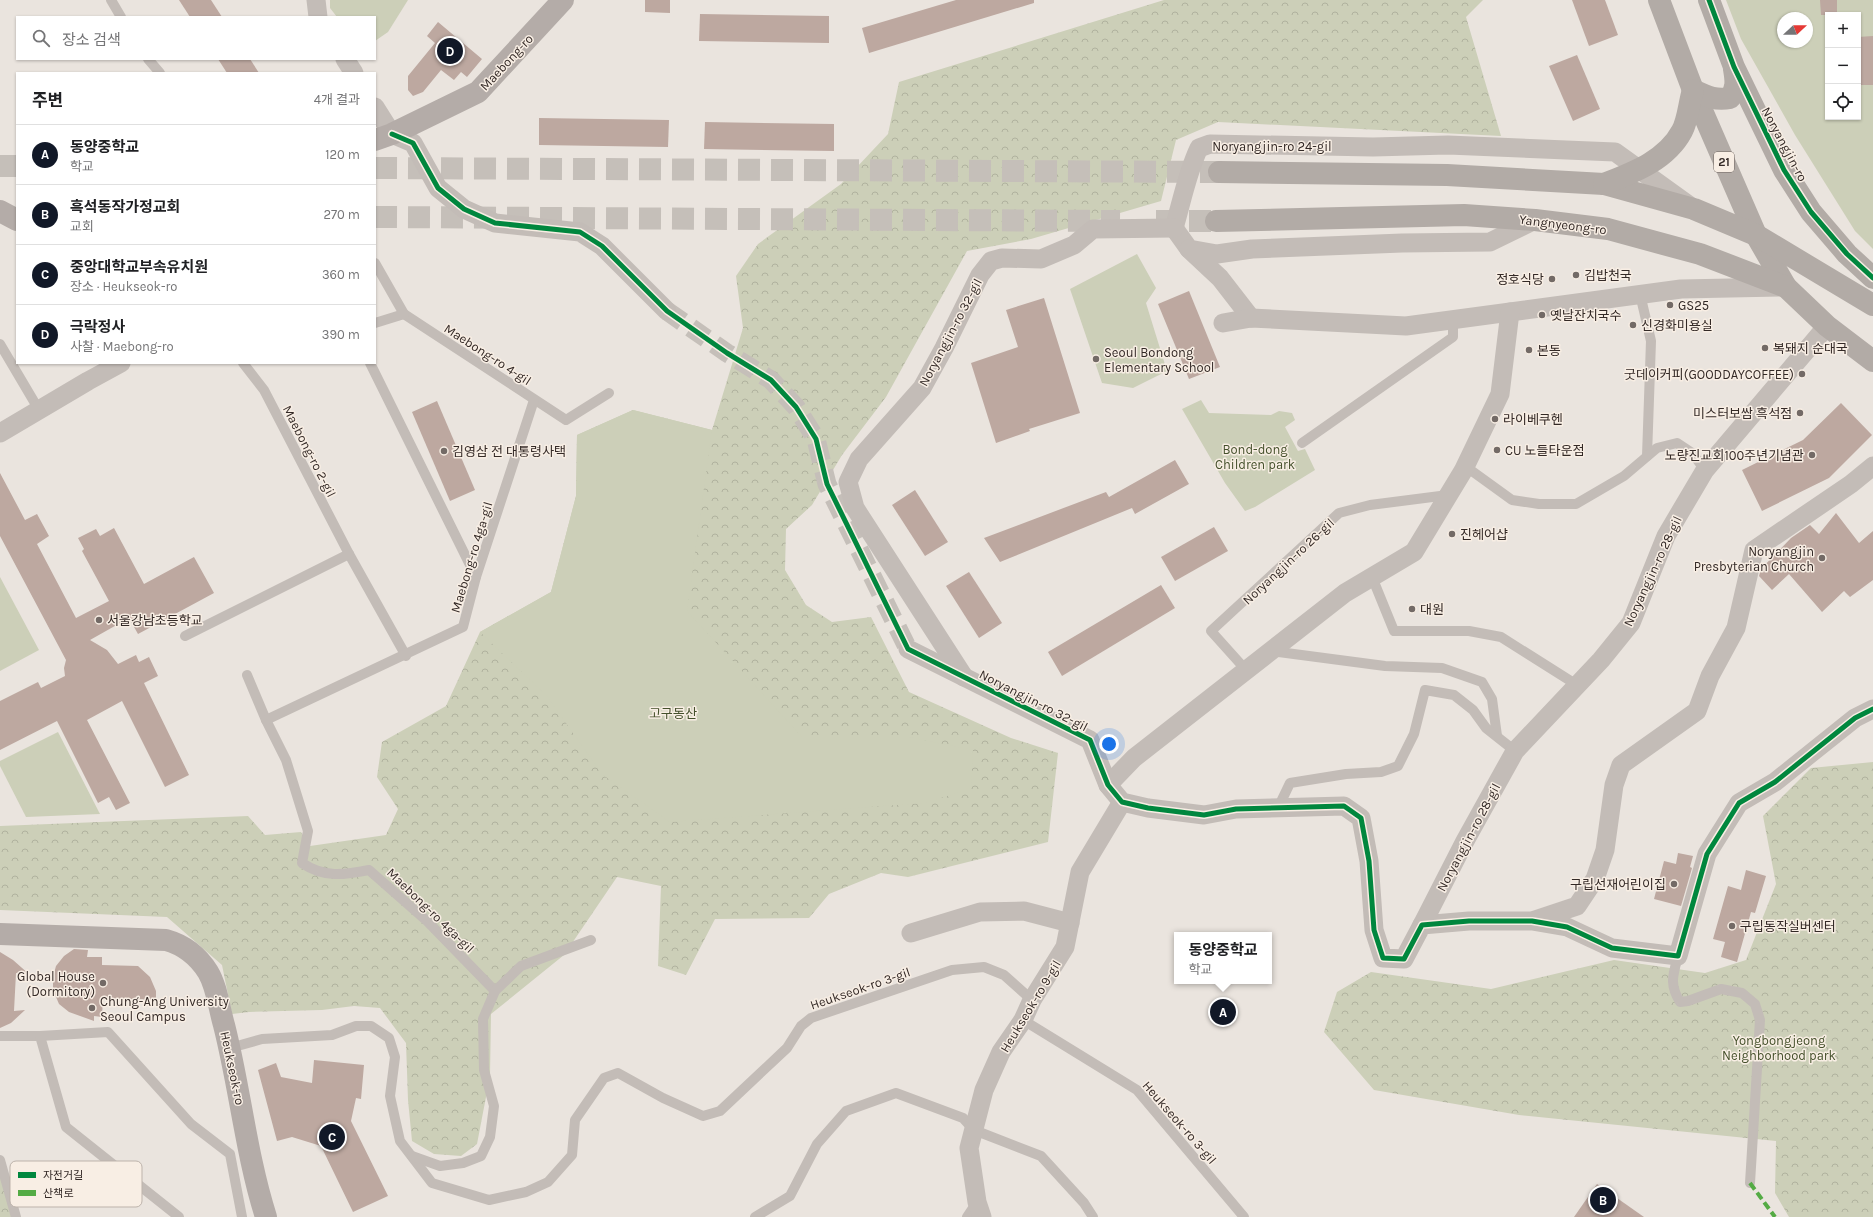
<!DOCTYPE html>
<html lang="ko">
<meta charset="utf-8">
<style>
:root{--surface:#fff;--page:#f2f2f2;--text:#202124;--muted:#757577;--line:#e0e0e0;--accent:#111827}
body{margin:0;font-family:Karla,"Noto Sans KR",sans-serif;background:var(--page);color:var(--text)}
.controls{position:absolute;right:12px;top:12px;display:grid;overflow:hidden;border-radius:0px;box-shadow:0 1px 3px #0004}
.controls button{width:36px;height:36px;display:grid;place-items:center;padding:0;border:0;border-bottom:1px solid var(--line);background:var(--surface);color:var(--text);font:20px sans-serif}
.compass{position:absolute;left:1777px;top:12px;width:36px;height:36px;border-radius:50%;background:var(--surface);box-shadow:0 1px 3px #0004;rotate:68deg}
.you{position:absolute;left:1109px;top:744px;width:14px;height:14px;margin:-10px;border:3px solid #fff;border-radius:50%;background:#1a73e8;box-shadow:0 0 0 6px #1a73e833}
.badge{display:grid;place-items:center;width:26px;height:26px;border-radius:50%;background:var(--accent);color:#fff;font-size:13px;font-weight:700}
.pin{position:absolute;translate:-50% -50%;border:2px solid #fff;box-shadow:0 1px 4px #0006}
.popup{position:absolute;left:1174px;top:932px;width:98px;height:52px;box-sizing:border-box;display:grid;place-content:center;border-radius:0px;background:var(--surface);filter:drop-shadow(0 1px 3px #0005);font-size:13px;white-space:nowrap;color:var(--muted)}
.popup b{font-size:15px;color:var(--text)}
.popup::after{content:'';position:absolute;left:50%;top:100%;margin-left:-8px;border:8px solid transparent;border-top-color:var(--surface)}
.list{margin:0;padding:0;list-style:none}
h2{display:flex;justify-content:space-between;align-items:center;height:52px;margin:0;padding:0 16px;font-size:17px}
h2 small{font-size:13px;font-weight:400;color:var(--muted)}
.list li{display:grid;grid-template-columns:26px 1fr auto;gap:12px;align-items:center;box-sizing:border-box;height:60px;padding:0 16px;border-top:1px solid var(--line)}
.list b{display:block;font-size:15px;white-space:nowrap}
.list p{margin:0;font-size:13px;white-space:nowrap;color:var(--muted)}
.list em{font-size:13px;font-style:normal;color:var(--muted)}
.icon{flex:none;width:22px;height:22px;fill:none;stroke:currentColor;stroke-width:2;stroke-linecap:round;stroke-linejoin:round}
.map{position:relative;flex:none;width:1873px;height:1217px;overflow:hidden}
.search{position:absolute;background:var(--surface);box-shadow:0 1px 3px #0004;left:16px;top:16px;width:360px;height:44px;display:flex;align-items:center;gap:10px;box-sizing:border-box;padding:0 14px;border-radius:0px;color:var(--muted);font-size:15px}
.panel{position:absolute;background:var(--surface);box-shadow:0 1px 3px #0004;left:16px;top:72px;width:360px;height:292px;border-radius:0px}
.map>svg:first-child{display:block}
.forest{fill:url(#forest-crowns)}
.park{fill:#cccfb8;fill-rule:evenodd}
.building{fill:#bda8a0}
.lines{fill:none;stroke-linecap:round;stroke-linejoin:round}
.street-tunnel{stroke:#c5bfb9;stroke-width:19;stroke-dasharray:19 10;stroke-linecap:butt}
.primary-tunnel{stroke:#c5bfb9;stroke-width:22;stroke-dasharray:22 11;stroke-linecap:butt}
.lane{stroke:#c3bcb7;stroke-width:10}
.street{stroke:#c3bcb7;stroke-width:19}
.secondary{stroke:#b4aca8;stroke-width:22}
.primary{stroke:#b2aba6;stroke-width:22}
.quiet{stroke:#54ab44;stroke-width:4;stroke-dasharray:8 4;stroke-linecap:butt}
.cycleway-casing{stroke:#f8eee4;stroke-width:8}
.cycleway{stroke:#00873e;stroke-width:5}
.poi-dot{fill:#736a66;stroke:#f8eee4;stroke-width:1.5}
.labels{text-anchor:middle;stroke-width:3;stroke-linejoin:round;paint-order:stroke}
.shield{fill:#f8eee4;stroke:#6e645f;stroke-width:1}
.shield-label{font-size:12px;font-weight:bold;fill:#332926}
.street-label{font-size:13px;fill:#332926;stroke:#f8eee4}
.poi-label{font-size:13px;fill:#332926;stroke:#f8eee4;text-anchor:start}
.park-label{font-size:13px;fill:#44502b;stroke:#f8eee4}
.key{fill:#f8eee4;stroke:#bdb3ab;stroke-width:1}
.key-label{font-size:11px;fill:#332926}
</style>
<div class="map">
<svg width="1873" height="1217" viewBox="0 0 1873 1217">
<defs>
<pattern id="forest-crowns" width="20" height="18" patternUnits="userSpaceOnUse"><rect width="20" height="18" fill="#cccfb8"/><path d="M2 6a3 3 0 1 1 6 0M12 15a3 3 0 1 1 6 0" fill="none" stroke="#b0b29e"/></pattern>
</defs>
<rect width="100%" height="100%" fill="#eae4de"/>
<g class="forest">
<path d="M1164 0H1483L1466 17 1501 136 1218 122 1176 140 1161 201 1031 239 967 251 886 397 842 455 812 505 786 529 785 570 806 605 832 622 871 617 909 692 1011 738 1058 753 1048 842 908 877 881 873 829 894 809 918 715 919 686 975 658 966 661 886 617 877 564 955 491 1014 490 1076 477 1144 461 1156 434 1154 412 1141 408 1100 406 1043 380 1008 354 1006 322 1010 249 1012 232 1014 222 965 167 917 0 910V826L248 816 265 835 301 832 310 846 386 835 398 809 377 777 382 742 446 706 480 632 551 592 576 496 577 435 633 410 712 430 743 328 736 276 758 244 841 184 888 134 899 82Z"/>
<path d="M1873 762V1217H1789L1775 1193 1776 1141 1519 1115 1374 1090 1324 1032 1337 992 1371 972 1491 989 1614 960 1705 973 1746 960 1776 884 1763 816 1811 768Z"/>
<path d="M0 1160 16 1217H0Z"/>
</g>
<g class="park">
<path d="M330 0H408L388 32 375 41V17H337L330 8Z"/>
<path d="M1726 0H1873V249L1855 231 1795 135 1741 39ZM1828 15H1858V117H1828ZM1783 18H1807V42H1783Z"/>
<path d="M1137 254 1156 288 1146 303 1167 371 1133 388 1102 383 1070 289Z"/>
<path d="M1201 400 1209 413 1271 415 1279 411 1292 413 1295 420 1285 427 1298 451 1305 449 1315 470 1255 507 1245 511 1225 483 1182 409Z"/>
<path d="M633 410 712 430 687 611 802 737H909L973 750 971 789 923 803 670 822 603 775 546 695 480 632 551 592 576 496 577 435Z"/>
<path d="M0 577 39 650 0 671Z"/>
<path d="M58 732 100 814 26 817 0 766V761Z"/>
</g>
<g class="building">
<path d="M179 0H211L222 17H190Z"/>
<path d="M645 0H670V13L645 12Z"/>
<path d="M956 0H1034V3L869 53 862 28Z"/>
<path d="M1572 0H1605L1618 35 1589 46Z"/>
<path d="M1820 0H1837V15H1821Z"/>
<path d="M700 14 829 16V43L699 41Z"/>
<path d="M438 22 482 59 467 77 461 72 454 80 441 70 423 92 413 96 408 90V76L435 43 427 36Z"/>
<path d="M1873 36V85H1858V37Z"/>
<path d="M1577 55 1600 109 1573 121 1549 66Z"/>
<path d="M218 59H250L259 73H227Z"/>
<path d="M539 118 669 120 668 147 539 145Z"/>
<path d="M705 122 834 124V151L704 149Z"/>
<path d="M1189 291 1220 367 1189 379 1158 304Z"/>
<path d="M1044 298 1080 413 1029 429 1030 431 996 443 971 363 1018 347 1006 310Z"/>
<path d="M437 401 475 490 450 501 412 412Z"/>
<path d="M1841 403 1872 435 1829 478 1762 511 1742 470 1803 440Z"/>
<path d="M1175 460 1189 484 1135 514 1132 508 1000 562 984 538 1106 492 1109 497Z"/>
<path d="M0 473 25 520 37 514 49 536 37 544 76 618 109 601 82 551 84 549 78 538 96 529 100 536 114 528 144 584 194 557 214 593 138 634 129 618 90 640 107 650 118 664 136 655 139 662 149 657 158 676 144 683 189 775 165 787 122 701 87 720 130 803 116 810 109 797 98 803 57 721 0 750V701L38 682 41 688 65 676 64 668 66 660 0 536Z"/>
<path d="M915 490 948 542 925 556 892 505Z"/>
<path d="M1836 513 1859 543 1873 531V580L1850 597 1844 591 1822 612 1789 574 1772 590 1759 576 1761 569 1791 538 1810 525 1819 534Z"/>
<path d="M1214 527 1228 551 1175 581 1161 557Z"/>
<path d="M969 572 1002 623 979 638 946 586Z"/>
<path d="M1161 585 1175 608 1062 676 1048 652Z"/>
<path d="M1678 853 1693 856 1690 867 1692 868 1681 906 1654 899 1664 861 1676 864Z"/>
<path d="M1746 870 1766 876 1755 913 1751 912 1737 962 1721 957 1725 942 1713 939 1728 886 1741 890Z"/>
<path d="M74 949 88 950 87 957H102V965L138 966 150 977 156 991V1000L103 998 102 1017 94 1016V1021L69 1012 59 1004 53 990V977L56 966 64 956Z"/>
<path d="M0 952 13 960 30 975 16 973 14 1011 25 1010 11 1023 0 1028Z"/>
<path d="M314 1060 364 1065 361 1099 356 1098 351 1121 388 1196 353 1212 321 1146 292 1137 277 1141 258 1070 276 1063 281 1077 312 1083Z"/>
<path d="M1597 1184 1644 1217H1574Z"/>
</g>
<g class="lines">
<path class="street-tunnel" d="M667 311 727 353 771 380 796 407 816 439 827 484 908 649"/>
<g class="primary-tunnel">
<path d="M0 166H17"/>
<path d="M375 168 1219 172"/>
<path d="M375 217 1120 221"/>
<path d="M1156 221H1216"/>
</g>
<g class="lane">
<path d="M111 0 121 17"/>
<path d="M148 59 160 73"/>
<path d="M375 263 404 314 566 420 609 393"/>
<path d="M1640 294 1651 341 1647 456"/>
<path d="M375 323 404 314"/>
<path d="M0 344 39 410"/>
<path d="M243 363 264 390 349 554 406 656"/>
<path d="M370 363 476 577"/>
<path d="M1302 443 1453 337V320"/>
<path d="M1465 466 1512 500 1539 504H1576L1624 476 1657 448 1677 443 1692 453 1705 470"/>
<path d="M1372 577 1394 631H1469L1501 637 1577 685"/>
<path d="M185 636 349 554"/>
<path d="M1271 651 1385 666 1442 668 1482 682 1492 699 1497 736"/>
<path d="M1246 670 1211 631 1339 513 1370 505 1448 495"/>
<path d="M247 675 266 720 286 760 308 831 302 863C324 878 344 875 369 870L427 921 495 991"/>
<path d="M266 720 463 627 476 577 534 400"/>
<path d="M1278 808 1290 783 1346 774 1381 772 1398 766 1414 734 1425 690 1454 695 1473 710 1486 728 1515 751"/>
<path d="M1678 956C1673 975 1669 984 1680 1002L1688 1001 1721 989 1742 993 1755 1004 1760 1020 1750 1183"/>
<path d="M1023 1020 1137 1090 1244 1217"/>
<path d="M0 1036H40L108 1032 191 1124 230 1154 242 1217"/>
<path d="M40 1036 66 1127 179 1217"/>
<path d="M230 1048 262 1039 332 1035 356 1026H371L389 1038 395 1057 390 1096 400 1141 432 1183 489 1200 526 1192 548 1182 572 1155 575 1120 604 1078 618 1073 663 1098 703 1116 720 1111 787 1048 801 1026 811 1018 952 970 984 967 1004 975 1032 1000"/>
<path d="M412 1156 440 1166 463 1163 481 1156 490 1137 494 1106 484 1070 483 1019 495 991 521 966 591 940"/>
<path d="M0 1160 16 1217"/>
<path d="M755 1217 790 1196 817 1144 846 1111 896 1093 963 1118 974 1130 1041 1156 1084 1203 1093 1217"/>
<path d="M967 1217 977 1202"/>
</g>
<g class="street">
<path d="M316 0 318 17"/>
<path d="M345 59 354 73"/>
<path d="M375 107 392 134 413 143 438 188 464 209 495 223 580 232 602 246 667 311"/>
<path d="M1174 228C1182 201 1187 173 1199 148L1210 144 1373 147 1448 145 1615 152 1690 206"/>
<path d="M1174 228 1189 249 1217 254 1252 249 1402 243 1490 242 1535 220"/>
<path d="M1189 249 1220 278 1251 318"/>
<path d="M1223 323 1251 318 1406 326 1681 289 1783 287"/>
<path d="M0 433 88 381 121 363"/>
<path d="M908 649 1090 740 1108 785 1122 802 1148 808 1204 815 1236 809 1344 806 1361 818 1369 861 1374 930 1383 958 1404 959 1422 925 1469 921H1532L1567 927 1612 948 1678 956 1707 854 1739 803 1775 782 1855 718 1873 709"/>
<path d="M964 677 855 508 848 482 859 459 922 388 944 348 980 275 991 261 1002 258 1041 259 1074 245 1093 229 1174 228"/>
<path d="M1108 785 1134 758 1345 593 1414 552 1463 471 1500 394 1510 312"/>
<path d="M1535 920 1577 906 1595 879 1605 850 1614 785 1621 765 1697 711 1710 676 1736 628 1754 550 1851 484 1873 466"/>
<path d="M1422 925 1465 841 1515 751 1601 660 1631 623 1666 536 1705 470 1827 326"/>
<path d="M911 933 980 912 1024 911 1070 923"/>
<path d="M982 1217 977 1202 969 1148 984 1090 1001 1052 1023 1020 1032 1000 1065 947 1080 872 1122 802"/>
</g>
<g class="secondary">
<path d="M375 140 392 134 478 92 563 0"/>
<path d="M0 211 17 220"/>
<path d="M0 934 166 940C184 945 198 956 208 972 217 987 219 1008 224 1025 240 1088 246 1154 266 1217"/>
</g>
<g class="primary">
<path d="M1659 0 1693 90 1756 235 1786 287"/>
<path d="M1709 0 1734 67 1784 170 1811 212 1847 254 1873 278"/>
<path d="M1693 90C1706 96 1715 101 1730 98 1737 88 1736 81 1734 69"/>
<path d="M1219 172 1447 175 1604 184 1694 209 1756 235 1873 305"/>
<path d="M1604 184C1632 173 1666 161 1682 131 1688 120 1689 103 1693 90"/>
<path d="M1216 221 1464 215 1535 220 1608 229 1700 254 1786 287 1827 326 1873 361"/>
</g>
<path class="quiet" d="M1750 1183 1775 1217"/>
<g class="cycleway-casing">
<g id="cycleway">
<path d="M1709 0 1734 67 1784 170 1811 212 1847 254 1873 278"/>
<path d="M392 134 413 143 438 188 464 209 495 223 580 232 602 246 667 311 727 353 771 380 796 407 816 439 827 484 908 649 1090 740 1108 785 1122 802 1148 808 1204 815 1236 809 1344 806 1361 818 1369 861 1374 930 1383 958 1404 959 1422 925 1469 921H1532L1567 927 1612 948 1678 956 1707 854 1739 803 1775 782 1855 718 1873 709"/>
</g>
</g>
<use href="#cycleway" class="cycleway"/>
</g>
<g class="poi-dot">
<circle cx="1576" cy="275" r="4"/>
<circle cx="1552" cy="279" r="4"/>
<circle cx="1670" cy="305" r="4"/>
<circle cx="1542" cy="315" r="4"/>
<circle cx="1633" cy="325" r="4"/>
<circle cx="1765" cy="348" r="4"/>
<circle cx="1529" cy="350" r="4"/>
<circle cx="1096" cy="359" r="4"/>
<circle cx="1802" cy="374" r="4"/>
<circle cx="1800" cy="413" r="4"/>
<circle cx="1495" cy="419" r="4"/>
<circle cx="1497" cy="450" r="4"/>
<circle cx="444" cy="451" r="4"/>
<circle cx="1812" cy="455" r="4"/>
<circle cx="1452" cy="534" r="4"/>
<circle cx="1822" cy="558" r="4"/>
<circle cx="1412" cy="609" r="4"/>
<circle cx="99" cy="620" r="4"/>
<circle cx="1674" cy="884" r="4"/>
<circle cx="1732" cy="926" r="4"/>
<circle cx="103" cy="983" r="4"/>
<circle cx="92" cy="1008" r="4"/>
</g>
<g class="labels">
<rect class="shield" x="1714" y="152" width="20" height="20" rx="3"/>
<g class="shield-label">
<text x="1724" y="166">21</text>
</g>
<g class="street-label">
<text transform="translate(506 62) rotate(-47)" y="5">Maebong-ro</text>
<text transform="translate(1785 144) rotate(62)" y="5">Noryangjin-ro</text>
<text x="1272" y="151">Noryangjin-ro 24-gil</text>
<text transform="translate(1563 224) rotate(7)" y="5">Yangnyeong-ro</text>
<text transform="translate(950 332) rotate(-62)" y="5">Noryangjin-ro 32-gil</text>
<text transform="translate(488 354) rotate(33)" y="5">Maebong-ro 4-gil</text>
<text transform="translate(310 451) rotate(63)" y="5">Maebong-ro 2-gil</text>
<text transform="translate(471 557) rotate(-73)" y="5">Maebong-ro 4ga-gil</text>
<text transform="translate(1288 561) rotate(-43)" y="5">Noryangjin-ro 26-gil</text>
<text transform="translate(1652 571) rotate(-65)" y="5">Noryangjin-ro 28-gil</text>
<text transform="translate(1034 700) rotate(27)" y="5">Noryangjin-ro 32-gil</text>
<text transform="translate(1468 837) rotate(-62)" y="5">Noryangjin-ro 28-gil</text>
<text transform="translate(431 910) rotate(44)" y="5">Maebong-ro 4ga-gil</text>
<text transform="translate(860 988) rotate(-19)" y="5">Heukseok-ro 3-gil</text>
<text transform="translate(1030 1006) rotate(-59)" y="5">Heukseok-ro 9-gil</text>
<text transform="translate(233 1068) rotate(78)" y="5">Heukseok-ro</text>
<text transform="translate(1180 1122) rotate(49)" y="5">Heukseok-ro 3-gil</text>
</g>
<g class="poi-label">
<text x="1584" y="280">김밥천국</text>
<text x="1544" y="284" text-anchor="end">정호식당</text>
<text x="1678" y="310">GS25</text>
<text x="1550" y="320">옛날잔치국수</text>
<text x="1641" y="330">신경화미용실</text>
<text x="1773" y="353">복돼지 순대국</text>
<text x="1537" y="355">본동</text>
<text x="1104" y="357">Seoul Bondong<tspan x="1104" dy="15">Elementary School</tspan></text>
<text x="1794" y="379" text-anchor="end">굿데이커피(GOODDAYCOFFEE)</text>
<text x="1792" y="418" text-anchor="end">미스터보쌈 흑석점</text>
<text x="1503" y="424">라이베쿠헨</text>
<text x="1505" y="455">CU 노들타운점</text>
<text x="452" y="456">김영삼 전 대통령사택</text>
<text x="1804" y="460" text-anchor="end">노량진교회100주년기념관</text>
<text x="1460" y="539">진헤어샵</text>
<text x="1814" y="556" text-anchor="end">Noryangjin<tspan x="1814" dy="15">Presbyterian Church</tspan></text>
<text x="1420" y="614">대원</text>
<text x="107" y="625">서울강남초등학교</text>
<text x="1666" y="889" text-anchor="end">구립선재어린이집</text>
<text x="1740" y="931">구립동작실버센터</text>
<text x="95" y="981" text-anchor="end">Global House<tspan x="95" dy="15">(Dormitory)</tspan></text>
<text x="100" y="1006">Chung-Ang University<tspan x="100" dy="15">Seoul Campus</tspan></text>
</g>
<g class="park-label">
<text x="1255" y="454">Bond-dong<tspan x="1255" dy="15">Children park</tspan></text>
<text x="673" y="718">고구동산</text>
<text x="1779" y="1045">Yongbongjeong<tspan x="1779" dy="15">Neighborhood park</tspan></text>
</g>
</g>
<rect x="10" y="1161" width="132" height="46" rx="6" class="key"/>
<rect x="18" y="1172" width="18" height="6" fill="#00873e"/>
<rect x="18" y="1190" width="18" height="6" fill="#54ab44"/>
<g class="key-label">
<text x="43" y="1179">자전거길</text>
<text x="43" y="1197">산책로</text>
</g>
</svg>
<div class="controls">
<button>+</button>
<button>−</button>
<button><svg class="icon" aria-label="locate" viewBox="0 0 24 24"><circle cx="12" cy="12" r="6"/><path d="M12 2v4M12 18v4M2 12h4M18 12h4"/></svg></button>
</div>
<svg class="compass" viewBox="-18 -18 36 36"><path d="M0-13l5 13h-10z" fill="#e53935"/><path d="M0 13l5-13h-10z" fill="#757577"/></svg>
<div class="you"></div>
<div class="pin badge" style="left:1223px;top:1012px">A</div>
<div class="popup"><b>동양중학교</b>학교</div>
<div class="pin badge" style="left:1603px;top:1200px">B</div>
<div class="pin badge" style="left:332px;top:1137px">C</div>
<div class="pin badge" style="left:450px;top:51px">D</div>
<div class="search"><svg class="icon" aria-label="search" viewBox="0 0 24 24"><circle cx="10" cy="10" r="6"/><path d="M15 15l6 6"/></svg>장소 검색</div>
<section class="panel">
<h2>주변<small>4개 결과</small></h2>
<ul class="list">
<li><span class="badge">A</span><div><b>동양중학교</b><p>학교</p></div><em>120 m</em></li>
<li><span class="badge">B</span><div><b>흑석동작가정교회</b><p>교회</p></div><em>270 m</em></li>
<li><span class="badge">C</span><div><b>중앙대학교부속유치원</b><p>장소 · Heukseok-ro</p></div><em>360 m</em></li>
<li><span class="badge">D</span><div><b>극락정사</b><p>사찰 · Maebong-ro</p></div><em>390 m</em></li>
</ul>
</section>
</div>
